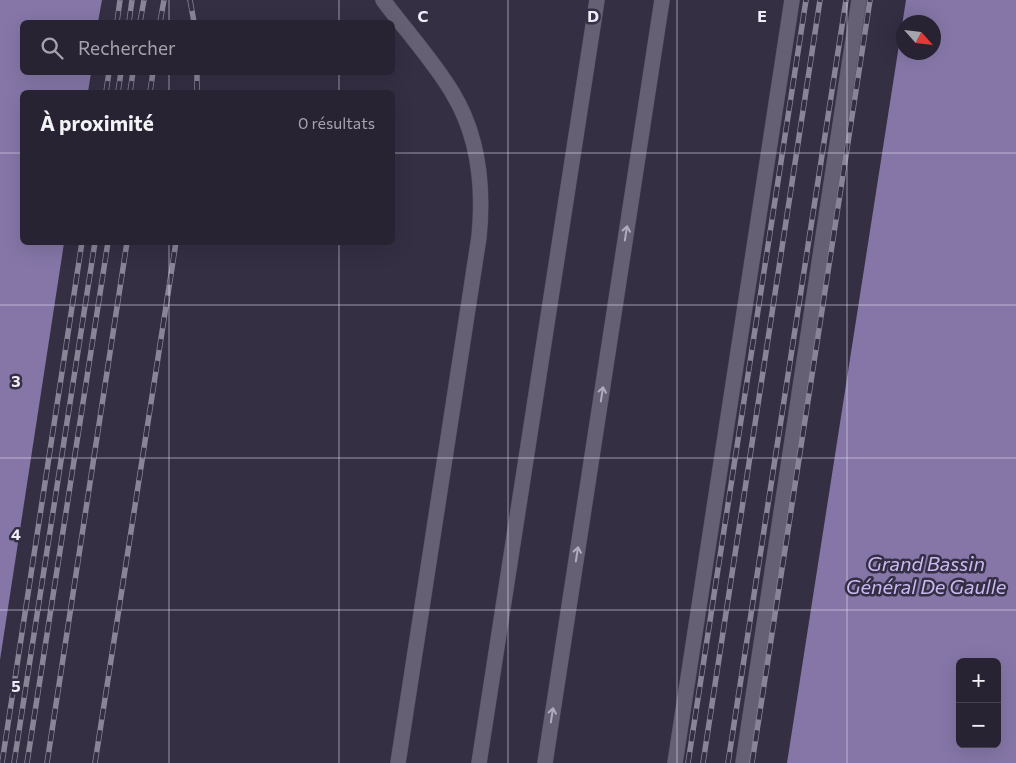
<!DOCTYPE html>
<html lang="fr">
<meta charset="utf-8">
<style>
:root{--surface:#282333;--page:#302b3b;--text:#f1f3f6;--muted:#a5a4ac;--line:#44404e}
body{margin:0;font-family:Commissioner,sans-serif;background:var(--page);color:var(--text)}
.controls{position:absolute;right:15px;bottom:15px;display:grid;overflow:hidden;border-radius:8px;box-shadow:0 5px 20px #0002}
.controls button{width:45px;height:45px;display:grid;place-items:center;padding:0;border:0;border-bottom:1px solid var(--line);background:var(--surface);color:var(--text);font:25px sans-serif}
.compass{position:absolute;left:896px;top:15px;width:45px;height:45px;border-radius:50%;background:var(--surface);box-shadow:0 5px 20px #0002;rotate:117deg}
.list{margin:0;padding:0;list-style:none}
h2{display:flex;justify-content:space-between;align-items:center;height:65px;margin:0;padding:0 20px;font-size:21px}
h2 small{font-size:16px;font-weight:400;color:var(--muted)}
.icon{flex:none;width:28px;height:28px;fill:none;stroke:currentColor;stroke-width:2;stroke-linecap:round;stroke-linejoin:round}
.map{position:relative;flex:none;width:1016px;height:763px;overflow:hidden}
.search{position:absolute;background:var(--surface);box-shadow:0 5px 20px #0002;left:20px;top:20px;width:375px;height:55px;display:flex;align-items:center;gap:12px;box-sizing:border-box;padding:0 18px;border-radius:8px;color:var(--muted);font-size:19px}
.panel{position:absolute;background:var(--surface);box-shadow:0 5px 20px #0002;left:20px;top:90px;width:375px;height:155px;border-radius:8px}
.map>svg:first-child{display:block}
.water{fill:#8576a7;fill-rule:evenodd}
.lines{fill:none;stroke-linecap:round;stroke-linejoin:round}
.minor-casing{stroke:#534d61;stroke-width:16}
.minor{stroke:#666074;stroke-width:15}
.rail-casing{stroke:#898496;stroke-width:5.5}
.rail{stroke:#352f44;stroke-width:4;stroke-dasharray:11;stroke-linecap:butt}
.oneway{stroke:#b1acbd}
.grid{fill:none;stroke:#efebf9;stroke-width:1;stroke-opacity:0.55}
.labels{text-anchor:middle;stroke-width:5;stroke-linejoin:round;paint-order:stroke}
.water-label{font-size:20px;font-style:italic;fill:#cbb9f4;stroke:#352f44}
.grid-label{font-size:16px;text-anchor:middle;font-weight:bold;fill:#efebf9;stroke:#352f44;stroke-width:5;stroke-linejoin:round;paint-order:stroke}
</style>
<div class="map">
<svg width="1016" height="763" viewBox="0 0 1016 763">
<rect width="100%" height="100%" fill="#352f44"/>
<g class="water">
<path d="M0 0H102L98 22H22V72L91 73 88 92H22V242L64 243 0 660Z"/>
<path d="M906 0H1016V763H787ZM934 22V52H904V22ZM960 662H997V744H960Z"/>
</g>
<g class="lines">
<g class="minor-casing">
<g id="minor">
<path d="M383 0C406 31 432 59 452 92 479 136 484 187 479 237L398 763"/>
<path d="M479 763 597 0"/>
<path d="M545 763 662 0"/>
<path d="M675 763 792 0"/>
<path d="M743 763 859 0"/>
</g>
</g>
<use href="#minor" class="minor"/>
<g class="rail-casing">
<g id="rail">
<path d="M190 0 194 22"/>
<path d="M117 22 120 0"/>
<path d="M129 22 132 0"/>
<path d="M140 22 144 0"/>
<path d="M160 22 164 0"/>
<path d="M106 92 109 72"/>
<path d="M118 92 121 72"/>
<path d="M130 92 133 72"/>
<path d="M150 92 153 72"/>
<path d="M197 92V72"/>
<path d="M2 763 82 242"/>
<path d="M14 763 95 242"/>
<path d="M27 763 108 242"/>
<path d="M47 763 127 242"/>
<path d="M95 763 176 242"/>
<path d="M688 763 806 0"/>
<path d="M703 763 820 0"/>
<path d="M728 763 846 0"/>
<path d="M752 763 870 0"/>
</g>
</g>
<use href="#rail" class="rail"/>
</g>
<defs><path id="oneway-shaft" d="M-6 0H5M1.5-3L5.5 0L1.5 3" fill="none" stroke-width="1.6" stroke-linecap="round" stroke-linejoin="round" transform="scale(1.25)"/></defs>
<g class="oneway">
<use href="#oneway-shaft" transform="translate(626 233) rotate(-81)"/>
<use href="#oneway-shaft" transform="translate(602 394) rotate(-81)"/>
<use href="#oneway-shaft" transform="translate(577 554) rotate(-81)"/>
<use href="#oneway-shaft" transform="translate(552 715) rotate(-81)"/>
</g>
<path class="grid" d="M169 0V22M339 0V22M508 0V763M677 0V763M847 0V763M169 72V92M339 72V92M0 153H22M392 153H1016M169 242V763M339 242V763M0 305H1016M0 458H1016M0 610H1016"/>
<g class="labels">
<g class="water-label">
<text x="926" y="571">Grand Bassin<tspan x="926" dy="23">Général De Gaulle</tspan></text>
</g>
</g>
<g class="grid-label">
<text x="423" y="22">C</text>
<text x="593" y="22">D</text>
<text x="762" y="22">E</text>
<text x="16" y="387">3</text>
<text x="16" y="540">4</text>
<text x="16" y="692">5</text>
</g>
</svg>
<div class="controls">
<button>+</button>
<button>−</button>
</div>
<svg class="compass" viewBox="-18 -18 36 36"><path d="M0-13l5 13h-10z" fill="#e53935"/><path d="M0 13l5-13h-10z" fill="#a5a4ac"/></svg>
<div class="search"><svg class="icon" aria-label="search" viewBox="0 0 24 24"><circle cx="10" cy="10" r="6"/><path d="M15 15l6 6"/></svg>Rechercher</div>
<section class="panel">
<h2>À proximité<small>0 résultats</small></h2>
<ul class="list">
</ul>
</section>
</div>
